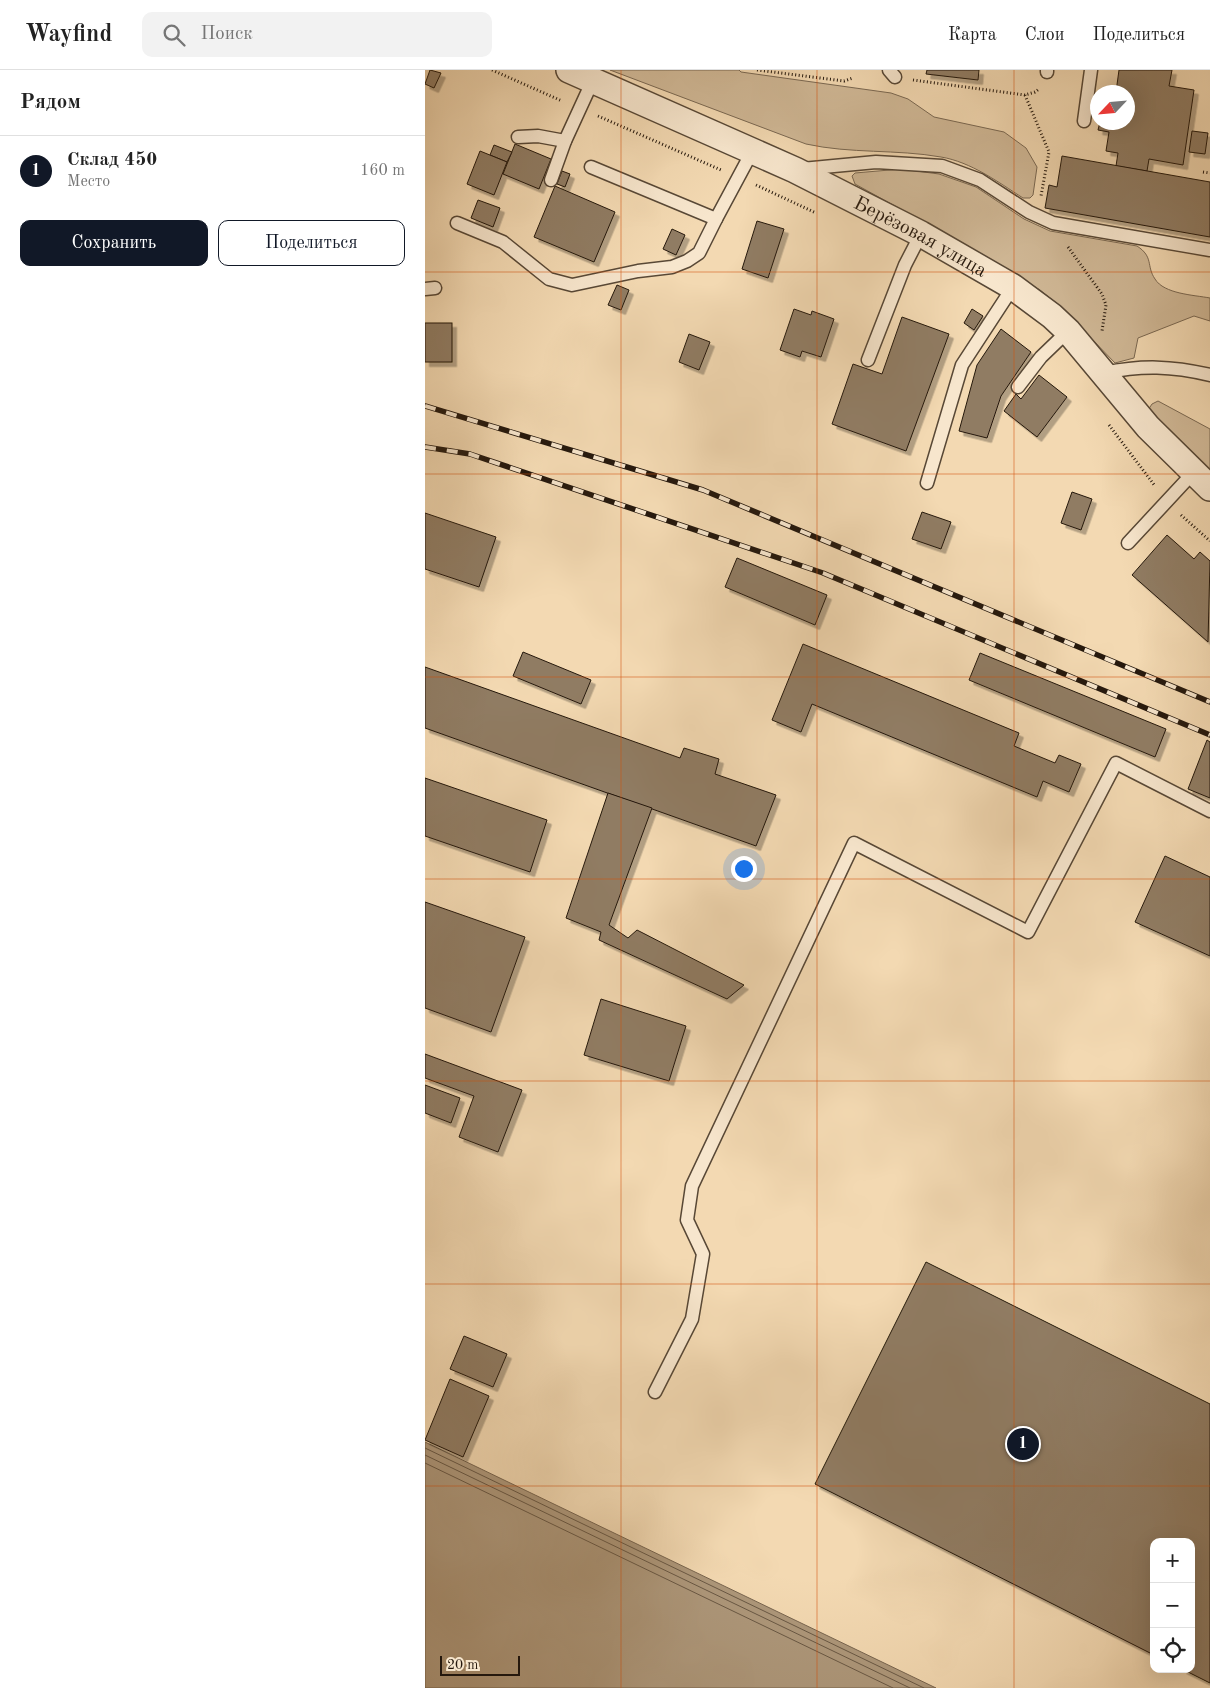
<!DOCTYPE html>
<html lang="ru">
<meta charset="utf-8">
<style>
:root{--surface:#fff;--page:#f2f2f2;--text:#222;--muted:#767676;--line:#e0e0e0;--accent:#111827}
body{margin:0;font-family:"Old Standard TT",serif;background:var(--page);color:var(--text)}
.controls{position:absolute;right:15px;bottom:15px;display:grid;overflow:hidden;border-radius:10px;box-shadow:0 5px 20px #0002}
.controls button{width:45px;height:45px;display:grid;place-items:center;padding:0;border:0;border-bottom:1px solid var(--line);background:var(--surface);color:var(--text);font:25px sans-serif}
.compass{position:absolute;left:665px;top:15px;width:45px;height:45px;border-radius:50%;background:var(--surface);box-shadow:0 5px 20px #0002;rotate:244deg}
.scale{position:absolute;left:15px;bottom:12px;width:80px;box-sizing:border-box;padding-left:5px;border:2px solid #25180d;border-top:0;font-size:14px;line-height:18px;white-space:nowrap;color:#25180d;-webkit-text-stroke:4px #f7e6cd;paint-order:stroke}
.you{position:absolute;left:318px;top:798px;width:18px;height:18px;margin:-12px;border:4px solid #fff;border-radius:50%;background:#1a73e8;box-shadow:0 0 0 8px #1a73e833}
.badge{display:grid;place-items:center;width:32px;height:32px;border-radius:50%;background:var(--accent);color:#fff;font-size:16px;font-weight:700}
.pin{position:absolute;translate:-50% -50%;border:2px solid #fff;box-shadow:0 1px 5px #0006}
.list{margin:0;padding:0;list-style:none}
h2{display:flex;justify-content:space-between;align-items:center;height:65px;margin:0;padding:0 20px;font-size:21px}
h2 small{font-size:16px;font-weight:400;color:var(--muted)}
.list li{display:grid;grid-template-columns:32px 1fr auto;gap:15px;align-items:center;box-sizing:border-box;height:70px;padding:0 20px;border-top:1px solid var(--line)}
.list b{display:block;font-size:19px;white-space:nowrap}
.list p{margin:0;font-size:16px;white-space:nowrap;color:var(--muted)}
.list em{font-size:16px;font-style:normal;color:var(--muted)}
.actions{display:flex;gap:10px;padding:15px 20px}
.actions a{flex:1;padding:11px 0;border:1px solid var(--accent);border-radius:10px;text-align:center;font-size:18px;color:var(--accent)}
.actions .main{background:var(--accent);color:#fff}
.icon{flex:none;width:28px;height:28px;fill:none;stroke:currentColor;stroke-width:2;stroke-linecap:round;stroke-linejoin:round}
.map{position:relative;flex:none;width:785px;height:1618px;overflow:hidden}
header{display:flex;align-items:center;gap:30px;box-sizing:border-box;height:70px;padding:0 25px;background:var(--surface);border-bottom:1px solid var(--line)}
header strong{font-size:24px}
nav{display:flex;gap:28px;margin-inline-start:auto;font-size:18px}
.search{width:350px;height:45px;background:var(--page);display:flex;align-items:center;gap:12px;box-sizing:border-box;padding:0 18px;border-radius:10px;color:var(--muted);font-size:19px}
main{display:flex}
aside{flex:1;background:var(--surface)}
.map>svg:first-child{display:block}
.green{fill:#d0b896;stroke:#7a6852}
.water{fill:#ad977a;stroke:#77644e}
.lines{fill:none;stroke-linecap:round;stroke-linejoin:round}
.shore{stroke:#695844;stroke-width:1}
.building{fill:#907c63;stroke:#25180d;filter:url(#shadow)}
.service-casing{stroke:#584836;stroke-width:15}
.minor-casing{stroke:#584836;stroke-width:28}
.path{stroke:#25180d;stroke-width:3;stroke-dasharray:1 2.5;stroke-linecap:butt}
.service{stroke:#f7e6cd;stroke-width:12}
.minor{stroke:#f7e6cd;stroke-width:25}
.rail-casing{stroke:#25180d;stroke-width:5.5}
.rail{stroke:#f7e6cd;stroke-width:4;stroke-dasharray:11;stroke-linecap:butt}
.grid{fill:none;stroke:#d4520c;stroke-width:1;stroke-opacity:0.55}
.labels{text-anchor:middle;stroke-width:5;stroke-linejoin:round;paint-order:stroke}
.street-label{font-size:20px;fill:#25180d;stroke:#f7e6cd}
</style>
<header>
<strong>Wayfind</strong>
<div class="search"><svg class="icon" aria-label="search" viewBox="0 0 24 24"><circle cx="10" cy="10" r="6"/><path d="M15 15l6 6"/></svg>Поиск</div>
<nav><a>Карта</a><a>Слои</a><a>Поделиться</a></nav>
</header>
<main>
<aside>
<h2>Рядом<small></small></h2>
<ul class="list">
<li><span class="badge">1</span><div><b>Склад 450</b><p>Место</p></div><em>160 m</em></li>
</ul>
<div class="actions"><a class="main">Сохранить</a><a>Поделиться</a></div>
</aside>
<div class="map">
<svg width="785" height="1618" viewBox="0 0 785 1618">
<defs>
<filter id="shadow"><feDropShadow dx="4.5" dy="4.5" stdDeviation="0" flood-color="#0004"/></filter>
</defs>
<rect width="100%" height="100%" fill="#f3d9b2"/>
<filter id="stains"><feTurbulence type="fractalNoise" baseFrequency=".004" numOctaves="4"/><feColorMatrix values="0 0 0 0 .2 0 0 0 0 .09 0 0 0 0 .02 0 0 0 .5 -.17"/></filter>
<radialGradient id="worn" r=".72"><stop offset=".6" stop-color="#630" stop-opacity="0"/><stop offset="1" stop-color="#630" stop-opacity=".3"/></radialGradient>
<g class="green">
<path d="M185 0H314L316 2 466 23 483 29 509 47 579 62 601 78 612 97 608 125 605 128H598C573 112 546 92 516 87 471 79 426 84 381 74Z"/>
<path d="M476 99 514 104 551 117 599 149 625 161 712 176C729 187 721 196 730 209 739 224 769 225 785 228V251L769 246 713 268 709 288 690 293 635 236 615 220 537 173 430 114 427 106 430 103Z"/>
<path d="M733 331 785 359V408L723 340 727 334Z"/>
</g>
<path class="water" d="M0 1372 511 1618H0Z"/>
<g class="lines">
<g class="shore">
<path d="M0 1378 499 1618"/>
<path d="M0 1385 485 1618"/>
<path d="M0 1393 468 1618"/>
</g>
</g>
<g class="building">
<path d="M5 0 16 3 9 18 0 14Z"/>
<path d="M502 0H554L553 10 501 4Z"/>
<path d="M694 0H747L744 16 769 20 758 95 724 89 722 101 691 96 693 83 681 81 684 62 673 60 675 52H702V22H691Z"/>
<path d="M767 61 783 63 780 84 764 82Z"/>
<path d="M90 74 126 89 114 119 78 104Z"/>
<path d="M69 75 87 82 82 92 65 85Z"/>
<path d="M55 81 82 92 69 125 42 114Z"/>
<path d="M637 86 785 112V167L620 138 624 115 632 117Z"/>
<path d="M137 101 145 104 140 117 132 114Z"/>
<path d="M130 116 190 142 169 192 109 167Z"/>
<path d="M53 130 75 138 68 157 46 148Z"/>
<path d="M332 151 359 159 343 208 317 199Z"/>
<path d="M247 159 260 165 251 185 238 179Z"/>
<path d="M192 215 204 220 196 240 183 235Z"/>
<path d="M369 239 386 245 387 241 409 249 396 287 377 281 375 287 355 280Z"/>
<path d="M547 239 558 246 549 260 539 253Z"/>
<path d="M477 247 524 264 481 381 407 354 428 294 457 304Z"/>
<rect x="0" y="253" width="27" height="39"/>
<path d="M576 259 606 282 576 326 562 368 534 361 552 295Z"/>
<path d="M264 264 285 272 274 300 254 292Z"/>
<path d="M614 305 642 327 612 367 579 341 591 324 596 329Z"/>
<path d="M647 422 667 429 656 460 636 453Z"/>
<path d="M497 442 526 452 516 479 487 469Z"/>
<path d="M0 443 71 467 54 517 0 499Z"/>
<path d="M742 465 769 489 775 482 785 491 783 572 707 505Z"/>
<path d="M312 488 402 525 390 555 300 517Z"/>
<path d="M378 574 594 663 589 676 630 693 634 685 656 694 644 722 618 711 612 727 387 634 376 662 347 650Z"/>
<path d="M98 582 166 610 156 634 88 606Z"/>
<path d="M555 583 741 659 730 687 544 610Z"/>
<path d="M0 597 255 688 259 678 294 689 290 704 351 725 331 776 0 658Z"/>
<path d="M782 670 785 672V728L763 719Z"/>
<path d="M0 708 122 750 105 802 0 766Z"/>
<path d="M183 723 227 738 184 855 203 868 212 860 319 915 302 929 174 870 176 862 141 848Z"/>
<path d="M740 786 785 807V886L710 852Z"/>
<path d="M0 832 100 867 66 962 0 938Z"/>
<path d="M176 929 261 956 244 1011 159 985Z"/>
<path d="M0 984 97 1020 73 1082 34 1067 49 1026 0 1008Z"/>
<path d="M0 1015 35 1028 26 1053 0 1043Z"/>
<path d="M501 1192 785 1334V1613L757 1599H766V1472H729V1585L390 1414Z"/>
<path d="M39 1266 82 1284 68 1317 25 1299Z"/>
<path d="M25 1309 64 1326 38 1387 0 1370Z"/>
</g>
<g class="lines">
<g class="service-casing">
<g id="service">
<path d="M464 0 470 7"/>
<path d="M622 2V0"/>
<path d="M659 51 666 0"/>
<path d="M93 67 113 66 140 71"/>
<path d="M166 97 291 149 328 80"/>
<path d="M377 99 451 92 517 96 555 110 604 142 628 153 785 180"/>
<path d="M126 110 140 71 168 10"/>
<path d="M32 153 78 172 124 209 147 215 213 201 247 197 262 191 274 183 291 149"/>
<path d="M0 219 10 218"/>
<path d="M443 290 480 195 496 164"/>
<path d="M679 303C717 295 747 296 785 305"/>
<path d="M593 317 616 287 643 261"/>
<path d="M502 413 537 295 588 217"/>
<path d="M703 473 768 403"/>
<path d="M230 1322 267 1249 278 1184 262 1150 267 1116 429 773 603 862 691 693 785 741"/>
</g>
</g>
<g class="minor-casing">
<g id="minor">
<path id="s1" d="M144 0 370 100 496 164 588 217 627 246 643 261 723 357 785 418"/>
</g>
</g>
<g class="path">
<path d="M67 0 137 31"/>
<path d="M332 0 419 11 428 8"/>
<path d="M488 10 600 25 610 22 614 19"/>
<path d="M600 25 624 82 616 126"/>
<path d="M173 46 296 100"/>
<path d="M778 102 785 103"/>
<path d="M331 115 391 143"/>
<path d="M643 177 677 224 681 235 677 261"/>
<path d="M684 355 730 416"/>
<path d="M756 445 785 471"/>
</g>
<use href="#service" class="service"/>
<use href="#minor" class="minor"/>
<g class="rail-casing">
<g id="rail">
<path d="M0 336 278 420 785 632"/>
<path d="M0 377 45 384 398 503 785 665"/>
</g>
</g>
<use href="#rail" class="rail"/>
</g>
<path class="grid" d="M196 0V1618M392 0V1618M589 0V1618M0 202H785M0 404H785M0 607H785M0 809H785M0 1011H785M0 1214H785M0 1416H785"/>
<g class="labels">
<g class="street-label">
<text dy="7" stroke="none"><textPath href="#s1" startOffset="389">Берёзовая улица</textPath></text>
</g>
</g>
<rect width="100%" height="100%" filter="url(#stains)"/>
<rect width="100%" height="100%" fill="url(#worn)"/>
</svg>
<div class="controls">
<button>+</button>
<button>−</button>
<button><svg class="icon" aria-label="locate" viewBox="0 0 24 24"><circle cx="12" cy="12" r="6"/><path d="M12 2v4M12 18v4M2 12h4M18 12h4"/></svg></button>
</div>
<svg class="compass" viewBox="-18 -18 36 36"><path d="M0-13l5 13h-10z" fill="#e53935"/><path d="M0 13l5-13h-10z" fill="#767676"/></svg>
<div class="scale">20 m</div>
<div class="you"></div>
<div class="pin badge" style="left:598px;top:1374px">1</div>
</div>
</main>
